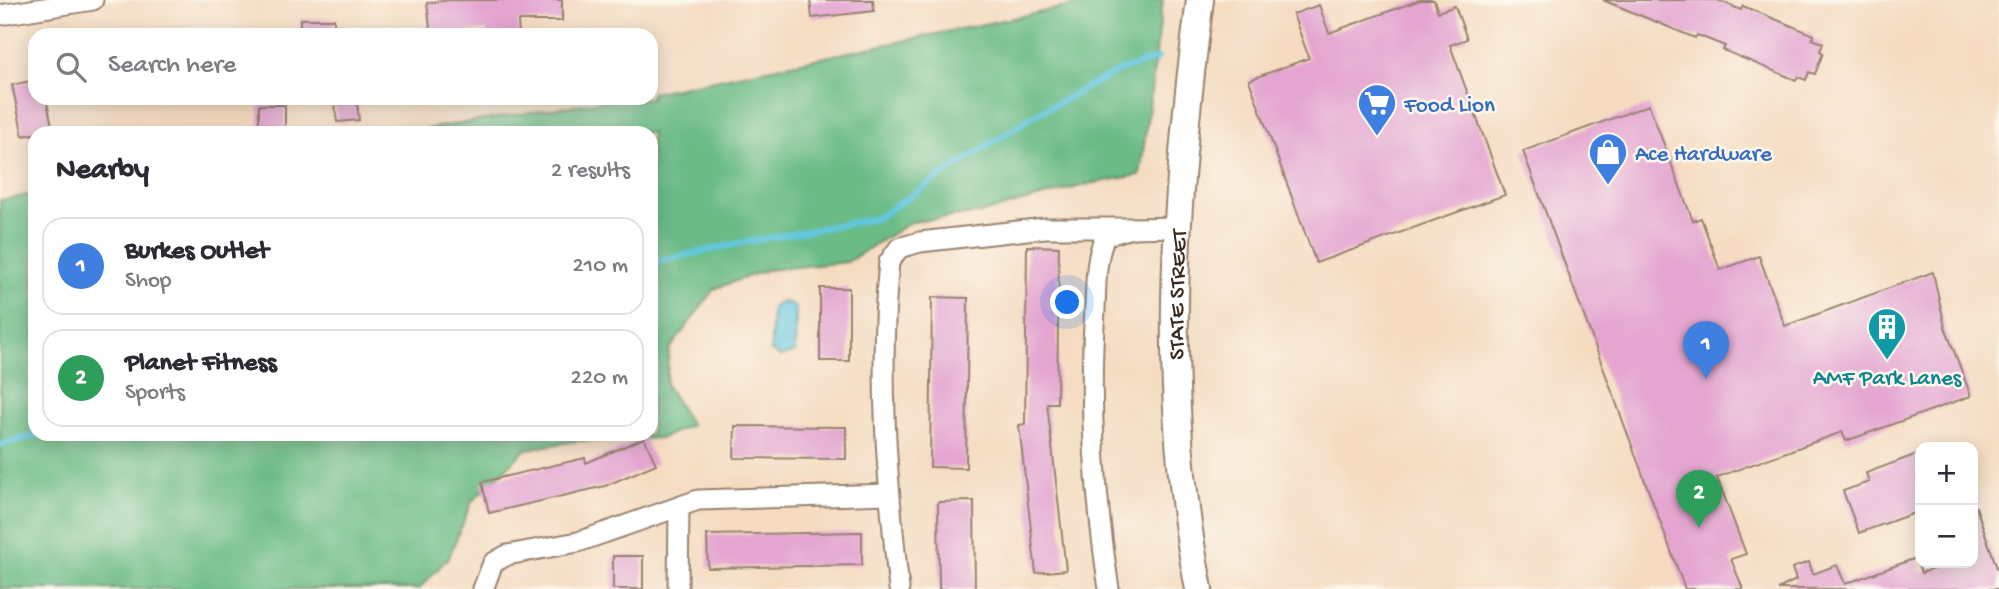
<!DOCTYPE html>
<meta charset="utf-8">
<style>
:root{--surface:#fff;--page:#f2f2f3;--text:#2b2b33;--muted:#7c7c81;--line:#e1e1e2;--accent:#111827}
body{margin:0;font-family:"Gochi Hand",sans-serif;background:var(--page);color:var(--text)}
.controls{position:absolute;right:21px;bottom:21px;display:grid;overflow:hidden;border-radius:14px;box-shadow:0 4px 18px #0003}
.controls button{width:63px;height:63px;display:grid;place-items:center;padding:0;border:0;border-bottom:2px solid var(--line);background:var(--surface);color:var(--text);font:35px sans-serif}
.you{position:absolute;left:1068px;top:303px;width:24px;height:24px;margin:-18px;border:5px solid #fff;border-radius:50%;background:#1a73e8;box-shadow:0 0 0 10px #1a73e833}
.badge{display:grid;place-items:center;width:46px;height:46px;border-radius:50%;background:var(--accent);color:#fff;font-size:23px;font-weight:700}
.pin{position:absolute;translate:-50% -58px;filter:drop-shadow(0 2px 4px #0008)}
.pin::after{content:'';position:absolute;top:37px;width:24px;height:21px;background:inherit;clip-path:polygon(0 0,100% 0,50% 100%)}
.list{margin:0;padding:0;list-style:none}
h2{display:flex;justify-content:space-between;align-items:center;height:91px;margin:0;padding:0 28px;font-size:30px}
h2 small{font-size:23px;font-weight:400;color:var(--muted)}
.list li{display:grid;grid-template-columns:46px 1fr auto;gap:21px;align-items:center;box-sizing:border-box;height:98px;margin:0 14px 14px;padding:0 14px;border:2px solid var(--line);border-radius:21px}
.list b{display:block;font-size:26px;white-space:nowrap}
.list p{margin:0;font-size:23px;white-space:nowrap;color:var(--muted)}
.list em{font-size:23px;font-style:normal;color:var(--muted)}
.icon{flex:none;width:38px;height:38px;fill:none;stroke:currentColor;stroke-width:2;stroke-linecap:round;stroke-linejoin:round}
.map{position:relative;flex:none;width:1999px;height:589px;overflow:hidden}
.search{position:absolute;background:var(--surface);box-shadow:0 4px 18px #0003;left:28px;top:28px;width:630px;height:77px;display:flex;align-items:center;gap:18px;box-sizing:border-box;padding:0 24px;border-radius:21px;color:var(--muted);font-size:26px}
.panel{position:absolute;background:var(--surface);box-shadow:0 4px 18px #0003;left:28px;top:126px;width:630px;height:315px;border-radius:21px}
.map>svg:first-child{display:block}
.forest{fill:#6bbb86;stroke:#537252;stroke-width:2}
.water{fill:#63c7e1;stroke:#4f7880;stroke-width:2}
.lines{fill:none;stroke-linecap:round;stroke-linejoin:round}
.stream{stroke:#63c7e1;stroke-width:6}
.building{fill:#e4a6d1}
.street-casing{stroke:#988370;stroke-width:23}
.secondary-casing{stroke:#988370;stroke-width:30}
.street{stroke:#fff;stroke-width:19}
.secondary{stroke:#fff;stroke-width:26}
.labels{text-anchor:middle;stroke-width:5;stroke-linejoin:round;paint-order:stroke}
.shop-label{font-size:23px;fill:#366cbe;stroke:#fbf7ec;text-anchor:start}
.street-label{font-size:23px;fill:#3b2a1e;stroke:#fbf7ec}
.culture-label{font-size:23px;fill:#0d838f;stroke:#fbf7ec}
</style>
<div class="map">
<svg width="1999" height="589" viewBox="0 0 1999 589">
<rect width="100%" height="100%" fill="#fbf7ec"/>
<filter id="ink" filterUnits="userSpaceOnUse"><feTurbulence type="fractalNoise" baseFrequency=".0143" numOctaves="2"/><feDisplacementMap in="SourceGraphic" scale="14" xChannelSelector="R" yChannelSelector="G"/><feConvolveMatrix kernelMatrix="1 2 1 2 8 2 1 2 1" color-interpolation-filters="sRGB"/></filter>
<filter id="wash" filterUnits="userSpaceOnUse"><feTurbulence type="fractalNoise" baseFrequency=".00686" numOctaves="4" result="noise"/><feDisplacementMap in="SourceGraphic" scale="28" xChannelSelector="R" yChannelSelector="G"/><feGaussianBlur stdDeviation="1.57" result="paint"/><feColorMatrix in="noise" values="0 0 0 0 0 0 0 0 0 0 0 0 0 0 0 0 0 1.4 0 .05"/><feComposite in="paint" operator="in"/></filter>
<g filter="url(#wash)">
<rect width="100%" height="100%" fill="#f5dcc1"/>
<path class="forest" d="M1100 0H1163L1140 175 1088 184 982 213 911 222 847 262 766 270 714 289 669 350 666 385 691 425 662 438 577 441 526 449 472 501 449 557 419 589H0V200L35 194V434H651V133H401L621 98H651V93Z"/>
<path class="water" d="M779 303 787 302 796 309 795 352 781 357 771 351 772 308Z"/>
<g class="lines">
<g class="stream">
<path d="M651 263 740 243 877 218 1031 117 1118 71 1158 58"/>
<path d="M0 445 41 434"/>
</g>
</g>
<g id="blocks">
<g class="building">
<path d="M449 0H562V21H518L519 35H487V30L431 35 427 3Z"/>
<path d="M810 0H873L874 11 812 18Z"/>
<path d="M1420 0H1434L1438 12 1455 6 1467 39 1450 45 1505 195 1316 263 1249 80 1309 58 1293 14 1319 5 1329 33Z"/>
<path d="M1603 0H1718L1741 10 1743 6 1814 35 1812 39 1823 43 1820 51 1823 53 1815 74 1809 72 1806 80 1798 77 1796 80 1723 50 1725 46 1697 35 1695 38Z"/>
<rect x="300" y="19" width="34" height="16"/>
<path d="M35 80V98H46L53 130 23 136 12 85Z"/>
<path d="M357 102 359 120 337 122 335 104Z"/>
<rect x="259" y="105" width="26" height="28"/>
<path d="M1649 105 1693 221 1701 218 1720 270 1759 256 1785 326 1933 272 1945 327 1971 396 1846 441 1842 432 1717 477 1746 554 1731 559 1743 589H1685L1523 151Z"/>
<path d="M1027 246 1059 247 1057 403H1047L1066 570 1036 573 1019 425 1025 424Z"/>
<rect x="820" y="288" width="29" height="73"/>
<path d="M932 297 968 298 966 468 930 467Z"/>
<path d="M735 426 846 427V459L734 458Z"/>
<path d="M644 438 656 464 605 486 489 513 482 482 585 458 586 463Z"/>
<path d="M1920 453V511L1859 533 1843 491 1869 482 1866 473Z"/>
<path d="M974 501 975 589H939L938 502Z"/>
<path d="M1973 507H1976L1999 574V589H1778L1796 580 1792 568 1809 562 1813 574 1837 565 1845 584 1916 558 1921 573 1950 563H1973Z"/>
<path d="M862 532V565L708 568 707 535Z"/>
<rect x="613" y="556" width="30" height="33"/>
</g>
</g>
</g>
<g filter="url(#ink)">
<use href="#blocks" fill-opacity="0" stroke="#988370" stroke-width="2"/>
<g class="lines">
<g class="street-casing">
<g id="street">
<path d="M0 15 93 0"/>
<path d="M483 589 493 563 507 555 578 542 698 500 889 494"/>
<path d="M678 589 679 507"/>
<path d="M899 589C887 481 878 371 889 262L899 248 920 242 1045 228H1132"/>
<path d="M1109 589C1095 497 1088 403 1095 310 1096 285 1095 260 1105 236L1132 228 1175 227"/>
</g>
</g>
<g class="secondary-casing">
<g id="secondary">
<path id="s1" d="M1199 589C1160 393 1174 196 1200 0"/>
</g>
</g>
<use href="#street" class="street"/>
<use href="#secondary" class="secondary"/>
</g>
</g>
<defs>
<g id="supermarket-pin" transform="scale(2.0125)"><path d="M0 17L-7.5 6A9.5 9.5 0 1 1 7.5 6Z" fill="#3f7fe0" stroke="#fbf7ec"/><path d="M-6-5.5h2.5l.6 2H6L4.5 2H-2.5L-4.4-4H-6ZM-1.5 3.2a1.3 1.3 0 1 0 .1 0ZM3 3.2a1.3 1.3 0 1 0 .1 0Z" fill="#fff"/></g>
<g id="shop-pin" transform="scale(2.0125)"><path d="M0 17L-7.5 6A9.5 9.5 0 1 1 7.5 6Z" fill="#3f7fe0" stroke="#fbf7ec"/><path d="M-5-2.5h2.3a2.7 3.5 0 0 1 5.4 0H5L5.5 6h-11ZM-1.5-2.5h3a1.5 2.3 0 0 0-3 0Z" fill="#fff"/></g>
<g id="building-pin" transform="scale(2.0125)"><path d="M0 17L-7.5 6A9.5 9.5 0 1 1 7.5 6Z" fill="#0f9aa8" stroke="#fbf7ec"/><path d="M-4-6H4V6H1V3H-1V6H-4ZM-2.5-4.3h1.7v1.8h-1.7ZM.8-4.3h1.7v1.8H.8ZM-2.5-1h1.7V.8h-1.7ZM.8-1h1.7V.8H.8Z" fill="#fff"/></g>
</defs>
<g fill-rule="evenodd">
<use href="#supermarket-pin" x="1377" y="103"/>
<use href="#shop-pin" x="1608" y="152"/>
<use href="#building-pin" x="1887" y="327"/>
</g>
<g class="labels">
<g class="shop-label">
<text x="1404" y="111">Food Lion</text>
<text x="1635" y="160">Ace Hardware</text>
</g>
<g class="street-label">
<text dy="8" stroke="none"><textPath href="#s1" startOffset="296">STATE STREET</textPath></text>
</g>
<g class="culture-label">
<text x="1887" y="384">AMF Park Lanes</text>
</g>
</g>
</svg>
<div class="controls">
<button>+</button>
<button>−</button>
</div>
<div class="you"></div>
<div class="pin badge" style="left:1706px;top:379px;background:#3f7fe0">1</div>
<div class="pin badge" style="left:1699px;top:528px;background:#2e9e5b">2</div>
<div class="search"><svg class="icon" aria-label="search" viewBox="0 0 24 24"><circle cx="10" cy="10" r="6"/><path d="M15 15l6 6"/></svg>Search here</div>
<section class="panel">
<h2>Nearby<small>2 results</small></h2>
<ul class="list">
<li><span class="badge" style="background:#3f7fe0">1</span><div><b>Burkes Outlet</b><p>Shop</p></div><em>210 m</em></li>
<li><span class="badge" style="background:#2e9e5b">2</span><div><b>Planet Fitness</b><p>Sports</p></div><em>220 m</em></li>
</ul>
</section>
</div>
